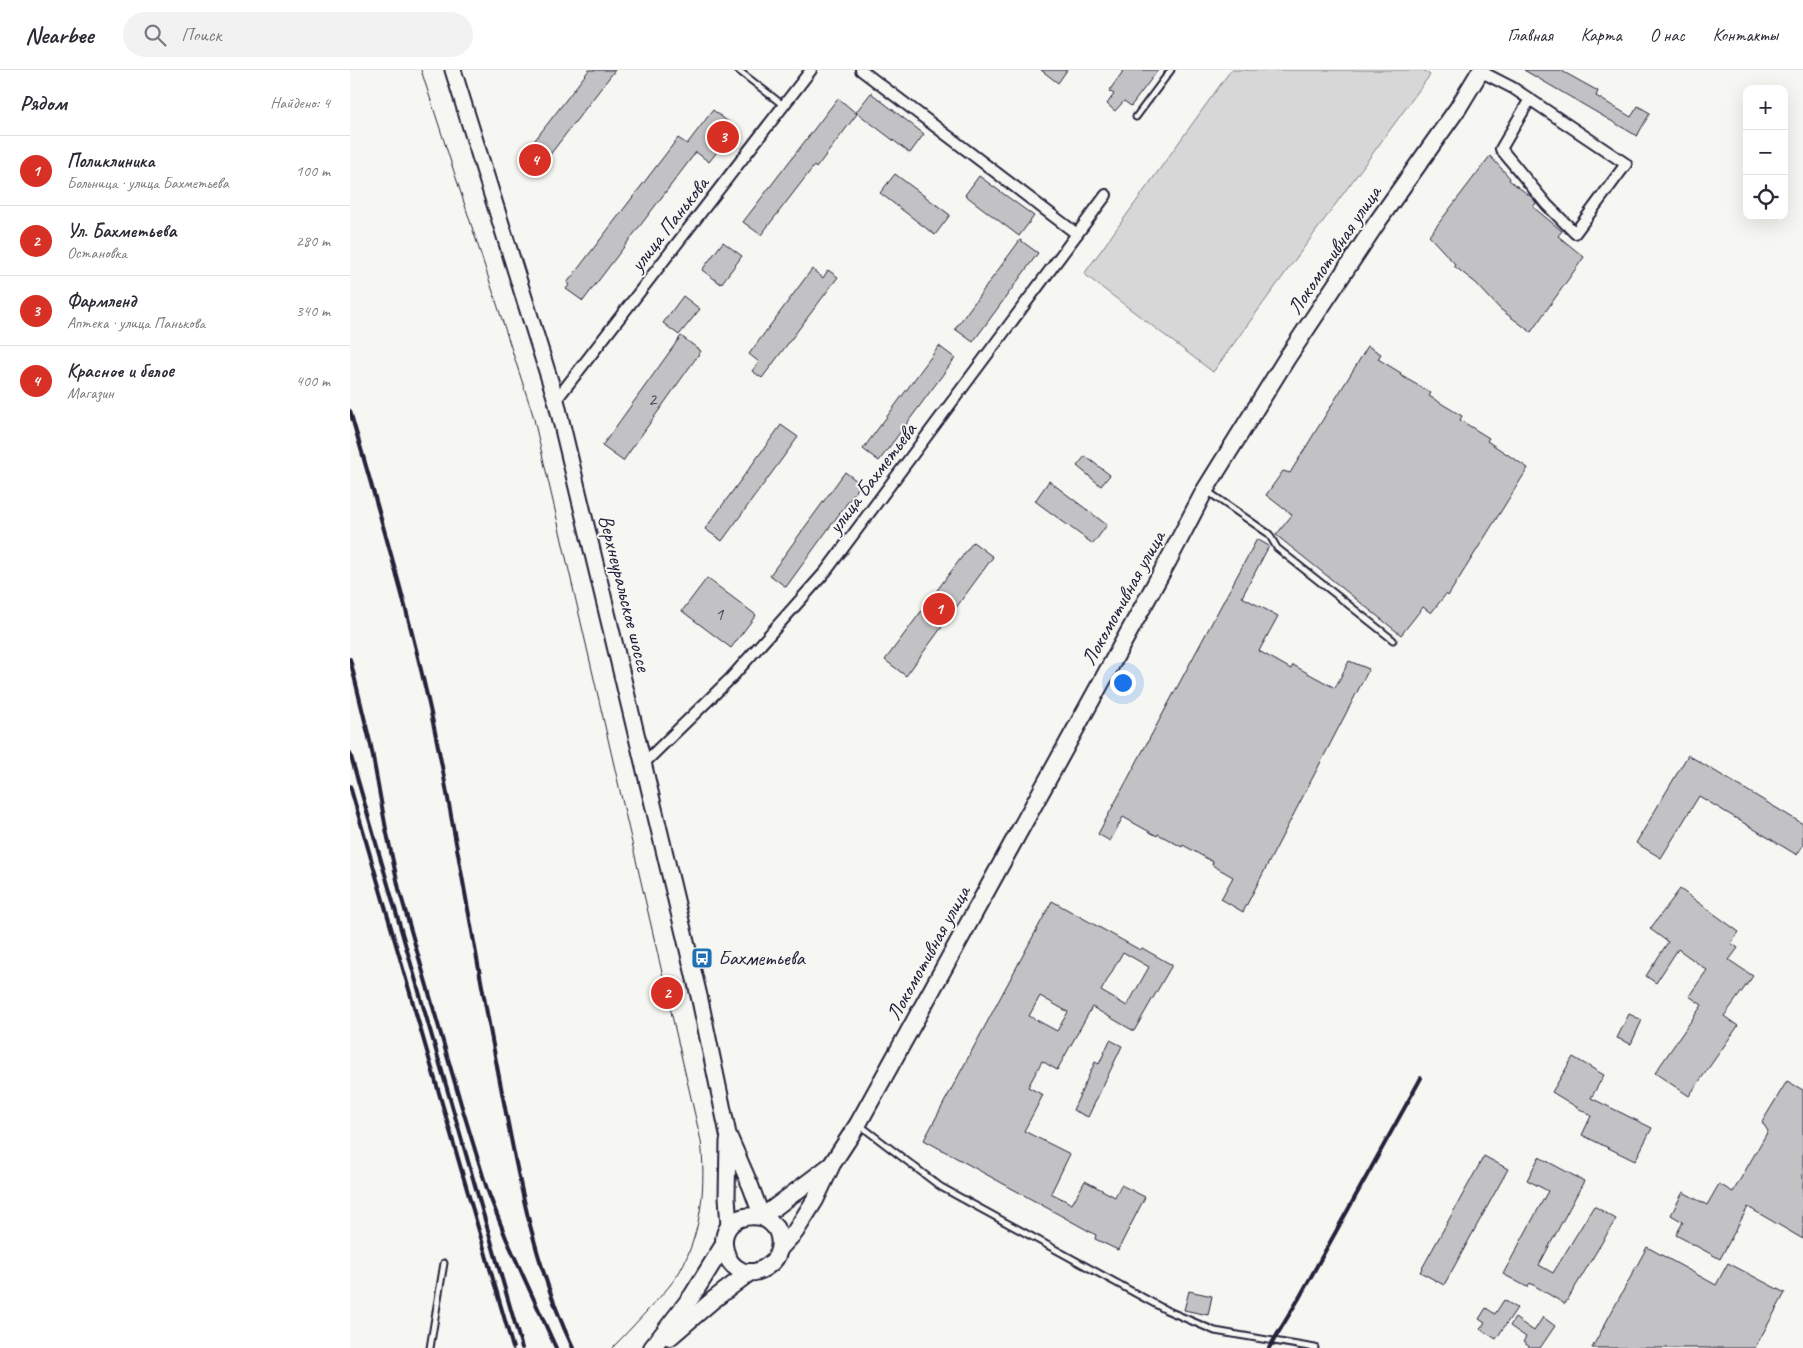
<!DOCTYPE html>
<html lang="ru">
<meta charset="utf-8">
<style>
:root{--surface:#fff;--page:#f2f2f3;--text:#2b2b33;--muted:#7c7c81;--line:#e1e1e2;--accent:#d93025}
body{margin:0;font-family:Caveat,sans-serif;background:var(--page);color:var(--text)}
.controls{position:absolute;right:15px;top:15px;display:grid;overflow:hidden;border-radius:10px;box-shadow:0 5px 20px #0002}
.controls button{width:45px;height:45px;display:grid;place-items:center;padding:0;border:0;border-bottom:1px solid var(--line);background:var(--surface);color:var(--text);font:25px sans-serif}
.you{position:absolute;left:772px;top:612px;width:18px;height:18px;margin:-12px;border:4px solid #fff;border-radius:50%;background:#1a73e8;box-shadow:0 0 0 8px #1a73e833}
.badge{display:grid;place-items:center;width:32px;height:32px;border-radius:50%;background:var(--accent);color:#fff;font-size:16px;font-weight:700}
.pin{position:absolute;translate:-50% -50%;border:2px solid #fff;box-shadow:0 1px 5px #0006}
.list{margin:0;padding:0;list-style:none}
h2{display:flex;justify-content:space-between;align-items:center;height:65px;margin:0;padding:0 20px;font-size:21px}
h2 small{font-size:16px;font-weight:400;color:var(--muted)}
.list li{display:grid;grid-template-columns:32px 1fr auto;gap:15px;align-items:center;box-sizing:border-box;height:70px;padding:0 20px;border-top:1px solid var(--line)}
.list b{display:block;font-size:19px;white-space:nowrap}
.list p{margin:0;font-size:16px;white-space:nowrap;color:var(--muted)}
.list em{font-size:16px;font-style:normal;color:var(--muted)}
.icon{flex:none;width:28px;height:28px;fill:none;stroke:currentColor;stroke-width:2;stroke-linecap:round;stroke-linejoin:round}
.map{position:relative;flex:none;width:1453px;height:1278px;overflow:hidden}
header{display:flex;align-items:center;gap:30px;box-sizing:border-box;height:70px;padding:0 25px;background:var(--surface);border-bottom:1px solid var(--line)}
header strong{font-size:24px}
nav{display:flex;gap:28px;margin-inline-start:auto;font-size:18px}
.search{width:350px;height:45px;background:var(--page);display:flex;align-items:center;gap:12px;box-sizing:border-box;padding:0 18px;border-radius:28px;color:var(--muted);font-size:19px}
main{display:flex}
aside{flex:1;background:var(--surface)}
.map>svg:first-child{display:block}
.green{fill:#d7d7d7;stroke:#7c7c89}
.building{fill:#c2c2c4;stroke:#22223b;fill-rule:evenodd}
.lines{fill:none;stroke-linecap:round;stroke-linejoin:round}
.service-casing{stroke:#22223b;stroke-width:9}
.minor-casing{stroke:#22223b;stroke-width:14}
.secondary-casing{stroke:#22223b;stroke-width:19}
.primary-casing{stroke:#22223b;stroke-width:20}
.service{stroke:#f6f6f2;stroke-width:5}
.minor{stroke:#f6f6f2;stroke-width:10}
.secondary{stroke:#f6f6f2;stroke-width:15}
.primary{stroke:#f6f6f2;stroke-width:16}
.tram{stroke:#22223b;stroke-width:1}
.rail{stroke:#22223b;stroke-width:4}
.labels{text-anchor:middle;stroke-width:4;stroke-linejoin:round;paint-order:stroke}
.number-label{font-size:19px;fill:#4a4a5d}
.street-label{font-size:21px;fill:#22223b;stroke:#f6f6f2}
.poi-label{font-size:21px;fill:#22223b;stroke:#f6f6f2;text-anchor:start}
</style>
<header>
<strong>Nearbee</strong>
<div class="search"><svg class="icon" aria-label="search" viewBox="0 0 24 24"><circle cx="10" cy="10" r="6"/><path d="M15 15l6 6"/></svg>Поиск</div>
<nav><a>Главная</a><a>Карта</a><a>О нас</a><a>Контакты</a></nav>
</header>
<main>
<aside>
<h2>Рядом<small>Найдено: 4</small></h2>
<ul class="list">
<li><span class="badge">1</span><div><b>Поликлиника</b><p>Больница · улица Бахметьева</p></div><em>100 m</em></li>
<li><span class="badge">2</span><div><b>Ул. Бахметьева</b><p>Остановка</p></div><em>280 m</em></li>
<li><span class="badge">3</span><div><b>Фармленд</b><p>Аптека · улица Панькова</p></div><em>340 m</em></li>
<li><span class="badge">4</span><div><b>Красное и белое</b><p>Магазин</p></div><em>400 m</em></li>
</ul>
</aside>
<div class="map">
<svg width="1453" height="1278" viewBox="0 0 1453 1278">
<rect width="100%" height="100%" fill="#f6f6f2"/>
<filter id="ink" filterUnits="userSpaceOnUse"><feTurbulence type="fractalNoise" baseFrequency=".02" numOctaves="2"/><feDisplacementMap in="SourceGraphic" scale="10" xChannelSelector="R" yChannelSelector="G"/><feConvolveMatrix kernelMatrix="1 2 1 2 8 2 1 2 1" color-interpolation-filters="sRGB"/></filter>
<g filter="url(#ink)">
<path class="green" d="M881 0H1073L1080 5 863 302 734 204Z"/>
<g class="building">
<path d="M239 0H265L192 95 175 83Z"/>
<path d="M691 0H717L708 13Z"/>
<path d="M774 0H808L781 36 774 31 765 41 757 34 764 24 759 21Z"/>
<path d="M1174 0H1210L1248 21 1246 26 1281 47 1288 36 1300 43 1287 66Z"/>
<path d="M521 23 574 64 560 83 506 42Z"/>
<path d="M488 28 507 44 466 98 464 96 411 165 393 152Z"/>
<path d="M363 40 386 58 359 92 346 82 233 231 216 219 219 215 217 213 328 68 337 74Z"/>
<path d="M1140 86 1160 108 1159 110 1184 129 1186 133 1183 137 1212 161 1208 166 1234 187 1181 262 1150 239 1126 213 1104 196 1105 194 1079 166Z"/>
<path d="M545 104 600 145 585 165 530 123Z"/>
<path d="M629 106 684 146 669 166 615 125Z"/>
<path d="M670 170 688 183 623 272 605 259Z"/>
<path d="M373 172 392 186 371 214 352 200Z"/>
<path d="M462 199 473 208 478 200 488 207 412 308 402 301 409 292 399 284Z"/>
<path d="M333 226 350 239 329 265 313 253Z"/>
<path d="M331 266 351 281 273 391 252 376Z"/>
<path d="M589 276 605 288 529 391 513 379Z"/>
<path d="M1018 276 1031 284 1028 289 1051 303 1050 305 1081 323 1079 326 1112 346 1110 350 1139 368 1137 371 1178 398 1098 526 1096 524 1081 543 1073 537 1051 565 926 465 942 445 916 425 933 401 940 403Z"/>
<path d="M431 355 448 367 372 471 355 459Z"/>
<path d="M735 386 760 405 751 416 727 396Z"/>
<path d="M495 402 511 414 436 517 420 505Z"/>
<path d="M699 411 757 455 743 474 685 431Z"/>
<path d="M907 469 919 476 892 527 928 546 909 581 941 599 943 595 985 618 999 591 1019 599 893 842 871 829 883 807 862 795 863 792 833 775 832 777 808 764 807 766 773 747 760 771 748 764Z"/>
<path d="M623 472 643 487 556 606 535 590Z"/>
<path d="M357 508 406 545 381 578 332 541Z"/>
<path d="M1338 685 1453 754V775L1447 785 1349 726 1311 788 1286 773Z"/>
<path d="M1330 819 1389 862 1381 873 1388 878 1379 890 1403 906 1374 946 1388 956 1339 1026 1305 1003 1352 935 1339 926 1357 900 1328 879 1306 913 1296 906 1318 872 1300 859Z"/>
<path d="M702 831 790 880 792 878 822 895 784 961 742 937 707 1000 692 991 678 1017 693 1025 674 1061 720 1084 701 1123 722 1134 735 1111 765 1127 771 1115 795 1127 768 1180 745 1169 746 1165 574 1070ZM773 882 799 897 777 936 751 921ZM690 926 718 942 707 961 679 946Z"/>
<path d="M1279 944 1292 950 1281 974 1267 968Z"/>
<path d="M760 970 772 976 738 1047 723 1040 745 992 749 994Z"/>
<path d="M1223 987 1254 1005 1241 1028 1302 1058 1285 1091 1232 1065 1241 1046 1202 1022Z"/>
<path d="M1437 1011 1453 1020V1169L1398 1137 1370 1189 1326 1165 1333 1152 1321 1145 1333 1122 1357 1135 1369 1114 1383 1122 1418 1061 1412 1052Z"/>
<path d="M1134 1086 1158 1099 1094 1215 1070 1202Z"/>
<path d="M1189 1087 1234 1111 1189 1195 1203 1203 1244 1136 1266 1149 1215 1234 1180 1213 1177 1217 1153 1204 1198 1121 1177 1110Z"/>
<path d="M1297 1177 1366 1215 1378 1193 1435 1223 1405 1278H1242Z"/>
<path d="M839 1221 862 1226 858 1245 834 1240Z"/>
<path d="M1154 1230 1167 1238 1146 1269 1130 1259 1135 1253 1129 1249 1136 1238 1145 1244Z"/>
<path d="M1193 1247 1205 1256 1190 1278H1181L1173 1272 1176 1267 1160 1256 1165 1248 1184 1261Z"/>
</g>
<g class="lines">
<g class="service-casing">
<g id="service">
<path d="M388 0 433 35"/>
<path d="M786 47 821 0"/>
<path d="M857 421 919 464 927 478 1043 570"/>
<path d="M511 1056 591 1117 816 1240 865 1261 965 1278"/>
<path d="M80 1278 94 1193"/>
</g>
</g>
<g class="minor-casing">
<g id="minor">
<path d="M511 0 727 164"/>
<path d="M1128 0 1163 18 1276 94 1225 163 1197 135 1151 79 1180 29"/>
<path d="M206 330 461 0"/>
<path d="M294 693 381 608 476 501 756 125"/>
</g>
</g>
<g class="secondary-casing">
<g id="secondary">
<path d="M103 0 206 330 350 930 378 1064 401 1117 412 1147"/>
<path d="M378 1071 377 1127 379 1156"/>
</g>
</g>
<g class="primary-casing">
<g id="primary">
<path d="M412 1147C415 1149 419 1151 422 1154 433 1164 432 1185 420 1194 376 1230 347 1138 412 1147L480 1096"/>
<path d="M430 1178 445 1162 465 1130 482 1094 508 1054 818 491 855 420 937 288 1028 151 1108 38 1131 0"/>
<path d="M320 1267 363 1230 400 1202"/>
<path d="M302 1278 342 1226 373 1176"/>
</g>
</g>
<use href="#service" class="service"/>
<use href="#minor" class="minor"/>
<use href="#secondary" class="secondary"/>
<use href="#primary" class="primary"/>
<path class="tram" d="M71 0 183 345 351 1071C356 1115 352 1161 330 1201 321 1216 308 1229 296 1242 285 1254 274 1266 262 1278"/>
<g class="rail">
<path d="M0 341C35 462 71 583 94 707 113 810 131 914 151 1017 168 1106 184 1196 223 1278"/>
<path d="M0 589 21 676 36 759 49 819 111 1034 137 1119 156 1168 206 1278"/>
<path d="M0 683 172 1278"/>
<path d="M0 716 163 1278"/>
<path d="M919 1278 948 1230 1071 1008"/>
</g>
</g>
</g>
<defs>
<g id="bus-square" transform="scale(1.125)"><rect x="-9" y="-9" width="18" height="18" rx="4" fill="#1f6fb2" stroke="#f6f6f2"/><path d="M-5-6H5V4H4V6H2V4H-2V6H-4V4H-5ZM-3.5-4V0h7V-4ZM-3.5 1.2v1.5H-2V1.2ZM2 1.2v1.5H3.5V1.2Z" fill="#fff"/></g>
</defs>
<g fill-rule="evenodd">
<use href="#bus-square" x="352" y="888"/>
</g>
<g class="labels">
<g class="number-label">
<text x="302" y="335">2</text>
<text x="369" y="550">1</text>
</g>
<g class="street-label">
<text transform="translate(319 154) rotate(-52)" y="7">улица Панькова</text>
<text transform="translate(984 180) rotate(-56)" y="7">Локомотивная улица</text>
<text transform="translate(522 408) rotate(-53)" y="7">улица Бахметьева</text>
<text transform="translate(275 523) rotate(76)" y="7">Верхнеуральское шоссе</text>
<text transform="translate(773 528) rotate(-61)" y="7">Локомотивная улица</text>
<text transform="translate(578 883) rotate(-61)" y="7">Локомотивная улица</text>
</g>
<g class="poi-label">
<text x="368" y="895">Бахметьева</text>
</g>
</g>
</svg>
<div class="controls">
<button>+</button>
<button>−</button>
<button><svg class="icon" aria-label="locate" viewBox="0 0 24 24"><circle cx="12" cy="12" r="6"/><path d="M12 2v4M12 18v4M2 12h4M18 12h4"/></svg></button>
</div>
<div class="you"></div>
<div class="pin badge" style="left:589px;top:539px">1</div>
<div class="pin badge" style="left:317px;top:923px">2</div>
<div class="pin badge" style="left:373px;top:67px">3</div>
<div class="pin badge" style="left:185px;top:90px">4</div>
</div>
</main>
